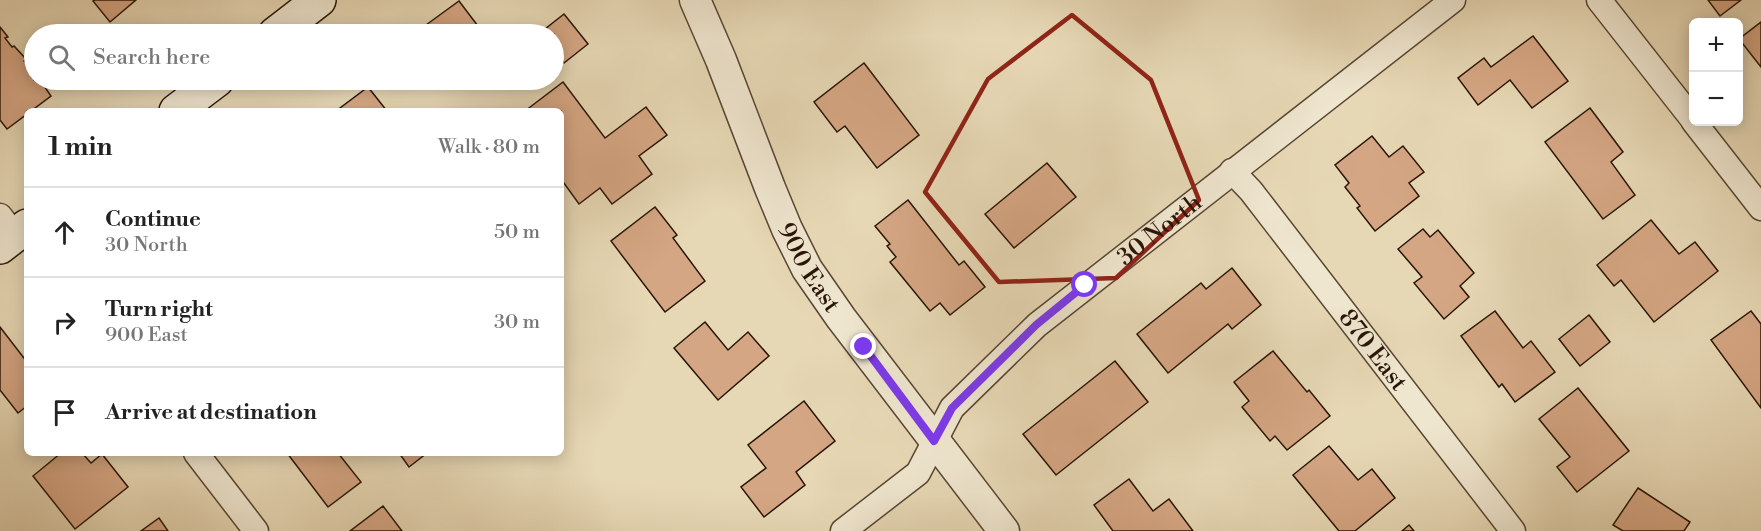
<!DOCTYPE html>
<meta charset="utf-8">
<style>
:root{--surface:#fff;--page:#f6f6f6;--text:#222;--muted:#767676;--line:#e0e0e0}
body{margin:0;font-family:"Libre Bodoni",serif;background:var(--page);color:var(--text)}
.controls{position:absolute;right:18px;top:18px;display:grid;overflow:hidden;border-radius:9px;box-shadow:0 3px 15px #0003}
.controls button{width:54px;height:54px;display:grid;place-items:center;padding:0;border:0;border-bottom:2px solid var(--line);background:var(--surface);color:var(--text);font:30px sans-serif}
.stop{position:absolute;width:18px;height:18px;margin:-14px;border:4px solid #7c3aed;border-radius:50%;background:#fff}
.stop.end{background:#7c3aed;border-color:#fff;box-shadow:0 2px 6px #0008}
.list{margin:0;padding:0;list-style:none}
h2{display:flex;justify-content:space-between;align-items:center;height:78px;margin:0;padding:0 24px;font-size:26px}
h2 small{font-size:20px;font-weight:400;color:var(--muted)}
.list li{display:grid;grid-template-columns:39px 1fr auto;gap:18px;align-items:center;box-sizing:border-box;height:90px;padding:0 24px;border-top:2px solid var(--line)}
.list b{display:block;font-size:22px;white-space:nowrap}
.list p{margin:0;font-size:20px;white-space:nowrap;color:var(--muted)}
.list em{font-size:20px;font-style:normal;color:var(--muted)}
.icon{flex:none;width:33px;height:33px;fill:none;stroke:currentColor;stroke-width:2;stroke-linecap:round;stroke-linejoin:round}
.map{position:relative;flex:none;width:1761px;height:531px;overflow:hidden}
.search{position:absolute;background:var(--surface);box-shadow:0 3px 15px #0003;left:24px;top:24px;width:540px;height:66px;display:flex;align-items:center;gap:15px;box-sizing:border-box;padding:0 21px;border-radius:33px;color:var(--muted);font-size:22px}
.panel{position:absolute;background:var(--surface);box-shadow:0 3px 15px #0003;left:24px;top:108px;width:540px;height:348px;border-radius:9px}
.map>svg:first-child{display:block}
.building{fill:#d5a683;stroke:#291508;stroke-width:1.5}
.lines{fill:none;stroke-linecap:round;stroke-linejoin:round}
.minor-casing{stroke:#584633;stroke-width:27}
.tertiary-casing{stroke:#584633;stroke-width:33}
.secondary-casing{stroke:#291508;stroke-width:36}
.minor{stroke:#efe6cf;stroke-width:24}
.tertiary{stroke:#efe6cf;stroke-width:30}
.secondary{stroke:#efe6cf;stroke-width:33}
.route{stroke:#7c3aed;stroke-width:8}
.marked{fill:none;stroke:#8f2418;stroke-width:4.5;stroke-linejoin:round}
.labels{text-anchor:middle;stroke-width:4.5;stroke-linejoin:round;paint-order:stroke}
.street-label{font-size:24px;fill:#291508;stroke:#efe6cf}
</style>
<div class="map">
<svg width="1761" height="531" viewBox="0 0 1761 531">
<rect width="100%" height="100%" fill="#e7d8b5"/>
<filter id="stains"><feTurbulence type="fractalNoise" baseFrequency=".00333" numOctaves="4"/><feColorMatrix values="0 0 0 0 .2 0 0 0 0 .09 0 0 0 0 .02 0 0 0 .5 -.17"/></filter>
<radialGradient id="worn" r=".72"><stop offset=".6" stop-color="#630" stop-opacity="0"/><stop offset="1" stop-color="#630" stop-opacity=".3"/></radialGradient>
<g class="building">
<path d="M95 0H136L110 22 93 1Z"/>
<path d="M1708 0H1741L1720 16Z"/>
<path d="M459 1 484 34H416L415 33Z"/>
<path d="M564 14 588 44 564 63 554 50V34L540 33Z"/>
<path d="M1761 22V67L1739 39Z"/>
<path d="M0 27 8 37 5 38 12 47 14 46 26 59 24 61 34 72V80H40L51 96 31 111H27V114L7 129 0 120Z"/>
<path d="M1533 36 1568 81 1532 108 1510 80 1478 105 1458 78 1484 58 1491 67Z"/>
<path d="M864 63 919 135 877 168 845 126 837 132 814 102Z"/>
<path d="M563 82 605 138 646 107 667 135 639 156 652 174 612 204 600 188 579 204 561 179V111H525Z"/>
<path d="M368 87 387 111H336Z"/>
<path d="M1590 108 1623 152 1611 162 1635 195 1603 219 1545 142Z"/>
<path d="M1372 136 1389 157 1403 146 1424 172 1409 183 1419 196 1375 231 1357 208 1360 206 1345 187 1349 183 1335 165Z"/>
<path d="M1047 163 1076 197 1014 248 985 214Z"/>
<path d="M908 200 959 265 964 261 985 287 950 315 940 303 930 311 890 262 896 257 887 246 890 244 875 226Z"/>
<path d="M655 207 677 235 673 238 705 281 665 312 611 241Z"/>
<path d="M1651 220 1679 254 1695 242 1718 271 1654 322 1621 280 1614 286 1597 265Z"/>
<path d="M1423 229 1430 237 1438 230 1474 273 1460 286 1469 297 1444 319 1414 283 1422 277 1398 249Z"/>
<path d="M1232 268 1261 305 1232 329 1228 324 1168 373 1137 334 1201 283 1206 289Z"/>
<path d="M1495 311 1523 348 1531 341 1555 372 1515 402 1502 384 1499 387 1461 336Z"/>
<path d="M1751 311 1761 324V408L1711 340Z"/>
<path d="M1589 315 1610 342 1580 366 1559 339Z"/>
<path d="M705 322 728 350 748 332 769 356 718 400 674 348Z"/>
<path d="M0 327 27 362V406L18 413 0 390Z"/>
<path d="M1273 351 1307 392 1309 390 1330 416 1287 450 1275 436 1270 441 1242 407 1249 401 1234 382Z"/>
<path d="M1115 361 1148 402 1056 475 1023 434Z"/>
<path d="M1578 388 1629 451 1577 492 1557 467 1570 457 1539 419Z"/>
<path d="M804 401 835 441 796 472 805 485 764 517 741 487 766 468 748 445Z"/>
<path d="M1329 446 1358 480 1372 469 1395 498 1355 531H1339L1293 475Z"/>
<path d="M61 453H82L91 463 102 454 128 487 75 529 33 476Z"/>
<path d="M287 453H338L361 482 328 507Z"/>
<path d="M399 453H427L409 467Z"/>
<path d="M1129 479 1153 511 1169 499 1193 531H1113L1094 505Z"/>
<path d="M1638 488 1690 522 1684 531H1623L1613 525Z"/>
<path d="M383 506 402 531H350Z"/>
<path d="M159 518 168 531H141Z"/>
<path d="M1409 525 1414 531H1402Z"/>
</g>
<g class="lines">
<g class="minor-casing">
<g id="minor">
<path d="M1599 0 1694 121"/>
<path d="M1694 122 1761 208"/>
<path id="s1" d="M1232 171 1251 191 1513 531"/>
<path d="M0 216 15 236"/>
<path d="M196 453 256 531"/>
<path id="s2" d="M843 531 918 473 952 408 1037 325 1453 0"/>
</g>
</g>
<g class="tertiary-casing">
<g id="tertiary">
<path id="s3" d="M695 0 721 60 770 188 787 229 807 269 841 318 1004 531"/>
</g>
</g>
<g class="secondary-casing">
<g id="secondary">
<path d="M275 34 319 0"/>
<path d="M176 111 217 80"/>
<path d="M0 247 27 226"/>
</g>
</g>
<use href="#minor" class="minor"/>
<use href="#tertiary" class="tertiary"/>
<use href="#secondary" class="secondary"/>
</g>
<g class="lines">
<path class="route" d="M864 347 934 441 952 408 1036 325 1085 285"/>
</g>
<path class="marked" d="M1072 15 1151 80 1199 200 1116 278 999 282 925 192 988 79Z"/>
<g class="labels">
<g class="street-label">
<text dy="8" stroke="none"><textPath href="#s2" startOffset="442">30 North</textPath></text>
<text dy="8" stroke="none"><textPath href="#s3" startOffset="291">900 East</textPath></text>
<text dy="8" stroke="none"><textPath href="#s1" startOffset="228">870 East</textPath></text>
</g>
</g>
<rect width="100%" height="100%" filter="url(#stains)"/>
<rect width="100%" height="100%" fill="url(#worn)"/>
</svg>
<div class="controls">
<button>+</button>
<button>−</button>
</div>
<div class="stop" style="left:1085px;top:285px"></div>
<div class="stop end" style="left:864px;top:347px"></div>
<div class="search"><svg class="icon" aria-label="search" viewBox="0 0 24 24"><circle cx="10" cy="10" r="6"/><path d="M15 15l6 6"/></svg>Search here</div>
<section class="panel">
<h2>1 min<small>Walk · 80 m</small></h2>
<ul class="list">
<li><svg class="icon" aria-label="ahead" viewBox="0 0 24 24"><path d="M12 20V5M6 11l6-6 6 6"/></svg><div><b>Continue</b><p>30 North</p></div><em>50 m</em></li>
<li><svg class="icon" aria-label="right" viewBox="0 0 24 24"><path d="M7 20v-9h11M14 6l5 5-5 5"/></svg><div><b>Turn right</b><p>900 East</p></div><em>30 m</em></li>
<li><svg class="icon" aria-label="arrive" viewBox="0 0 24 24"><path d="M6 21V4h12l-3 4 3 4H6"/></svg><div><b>Arrive at destination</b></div></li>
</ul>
</section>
</div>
